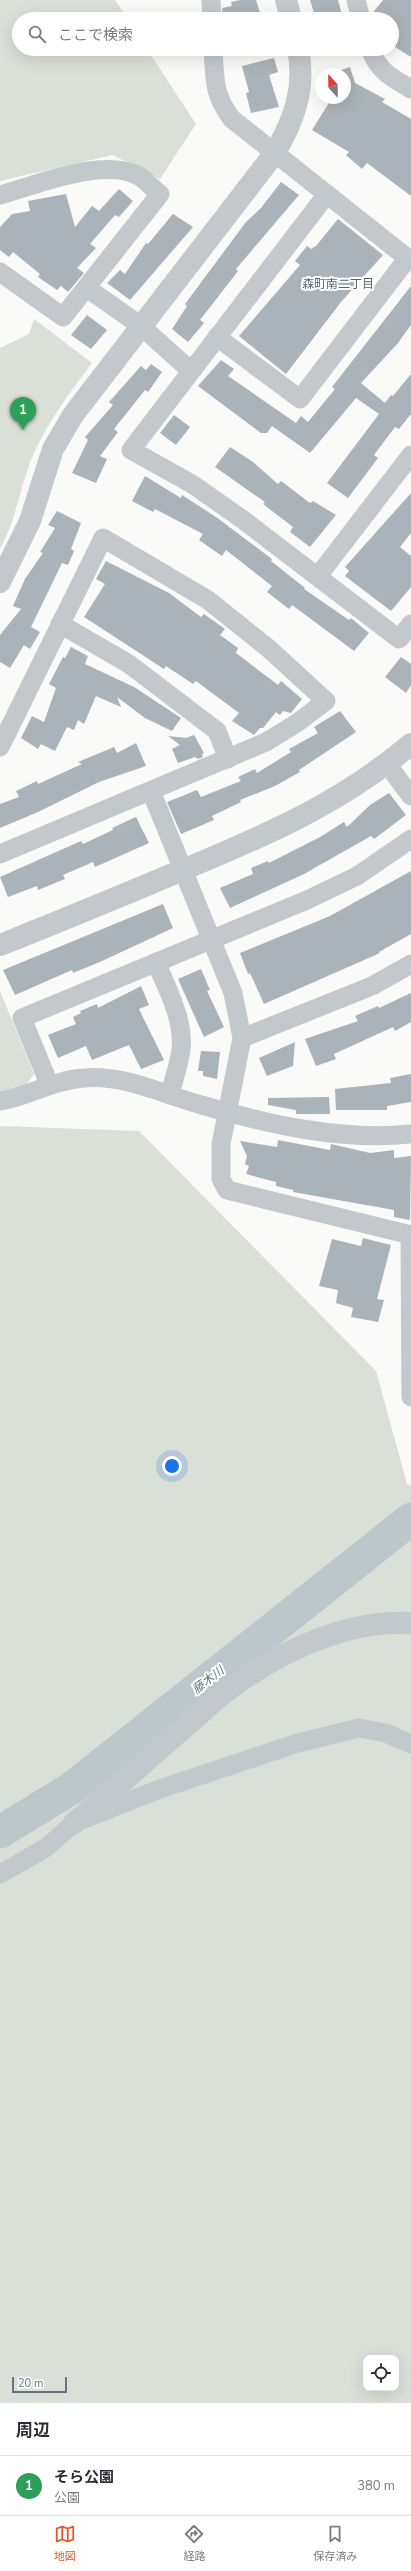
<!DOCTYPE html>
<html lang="ja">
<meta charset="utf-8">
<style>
:root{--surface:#fff;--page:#f2f2f3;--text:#2b2b33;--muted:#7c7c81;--line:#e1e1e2;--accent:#e4572e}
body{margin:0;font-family:"Nunito Sans","Noto Sans JP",sans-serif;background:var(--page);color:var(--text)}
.controls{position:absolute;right:12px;bottom:12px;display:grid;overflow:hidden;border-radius:8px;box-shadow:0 4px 16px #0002}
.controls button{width:36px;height:36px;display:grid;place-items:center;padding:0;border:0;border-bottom:1px solid var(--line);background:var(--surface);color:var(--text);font:20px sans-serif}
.compass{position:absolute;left:315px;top:68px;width:36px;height:36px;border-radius:50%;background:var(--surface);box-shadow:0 4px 16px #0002;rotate:338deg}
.scale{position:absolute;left:12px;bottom:10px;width:55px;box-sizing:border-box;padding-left:4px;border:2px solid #657683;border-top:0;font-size:11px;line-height:14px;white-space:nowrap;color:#657683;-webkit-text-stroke:3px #fff;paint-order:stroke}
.you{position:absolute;left:172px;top:1466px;width:14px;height:14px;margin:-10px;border:3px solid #fff;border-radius:50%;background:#1a73e8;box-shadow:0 0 0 6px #1a73e833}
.badge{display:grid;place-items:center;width:26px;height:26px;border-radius:50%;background:var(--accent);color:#fff;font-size:13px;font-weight:700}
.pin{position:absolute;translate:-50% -33px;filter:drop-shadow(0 1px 2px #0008)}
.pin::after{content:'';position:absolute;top:21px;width:14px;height:12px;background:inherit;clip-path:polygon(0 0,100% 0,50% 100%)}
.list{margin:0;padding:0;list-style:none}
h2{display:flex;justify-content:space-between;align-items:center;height:52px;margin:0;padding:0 16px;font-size:17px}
h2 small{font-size:13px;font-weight:400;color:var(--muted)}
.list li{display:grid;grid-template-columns:26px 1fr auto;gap:12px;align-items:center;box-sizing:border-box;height:60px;padding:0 16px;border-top:1px solid var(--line)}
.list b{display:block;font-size:15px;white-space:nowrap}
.list p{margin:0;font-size:13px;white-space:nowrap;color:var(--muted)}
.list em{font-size:13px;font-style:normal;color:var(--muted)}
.icon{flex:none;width:22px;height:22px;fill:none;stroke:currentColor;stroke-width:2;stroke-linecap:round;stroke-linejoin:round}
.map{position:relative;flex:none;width:411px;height:2403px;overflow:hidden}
.search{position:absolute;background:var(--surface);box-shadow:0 4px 16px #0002;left:12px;right:12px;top:12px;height:44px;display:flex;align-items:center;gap:10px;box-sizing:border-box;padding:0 14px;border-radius:22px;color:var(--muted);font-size:15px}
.sheet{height:112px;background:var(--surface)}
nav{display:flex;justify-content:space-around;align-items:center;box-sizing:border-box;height:56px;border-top:1px solid var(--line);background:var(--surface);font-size:11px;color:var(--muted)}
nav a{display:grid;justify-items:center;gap:2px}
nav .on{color:var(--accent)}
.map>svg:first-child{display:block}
.green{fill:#dadfd7;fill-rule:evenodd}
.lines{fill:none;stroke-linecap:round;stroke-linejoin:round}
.river{stroke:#bbc7cb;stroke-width:33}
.building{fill:#aab3b9}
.minor{stroke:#c3c8cc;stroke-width:19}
.tertiary{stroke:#c3c8cc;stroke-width:22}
.labels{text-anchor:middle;stroke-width:4;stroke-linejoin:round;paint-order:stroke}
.neighbourhood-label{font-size:12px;fill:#57646e;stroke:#fff}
.water-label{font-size:12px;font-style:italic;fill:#60757c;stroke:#fff}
</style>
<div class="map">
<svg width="411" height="2403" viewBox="0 0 411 2403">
<rect width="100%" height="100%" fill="#fafaf8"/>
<g class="green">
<path d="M0 0H115L128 19H19V49H147L196 124 160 179 113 155 0 181Z"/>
<path d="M34 319 92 363C70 392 49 420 34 453 20 485 17 518 0 549V348L29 334Z"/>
<path d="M0 991 34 1074 26 1085 0 1092Z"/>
<path d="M0 1126 139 1131 376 1371 407 1484 411 1485V2403H0ZM366 2358H396V2388H366Z"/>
</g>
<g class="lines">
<path class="river" d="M0 1832 72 1788 411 1519"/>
</g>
<g class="building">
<path d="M240 0H256L262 19H223L222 8 232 6 231 2Z"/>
<path d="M310 0H338L343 19H316Z"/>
<path d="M383 0H411V57L392 45V19H372L371 15Z"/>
<path d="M274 58 278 72 269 75 279 107 251 113 246 93 249 92 242 66Z"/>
<path d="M350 67 355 83 385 99 382 102 411 119V196L367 163 362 169 346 155 349 152 312 130 332 98H345V74H330Z"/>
<path d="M281 182 299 195 236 269 238 271 200 320 204 323 188 342 172 329 187 306 185 304 246 222 261 208Z"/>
<path d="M119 189 133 201 119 217 115 215 90 244 96 248 77 268 84 273 68 292 61 286 57 290 38 277 40 274 13 252 9 257 0 250V227L12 214 30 211 28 201 66 194 75 227 92 206 99 211Z"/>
<path d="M173 214 193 227 130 300 107 283 120 270 125 274 146 243 148 244Z"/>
<path d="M338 219 383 255 341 302 286 374 239 336 300 265 295 261 307 246 311 249 316 246Z"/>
<path d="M411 286V325L398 343 361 383 385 403 391 395 393 396 411 374V414L399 429 395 427 374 455 378 458 348 498 327 483 379 414 356 398 310 453 272 426 267 433H261L198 386 221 360 234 369 228 376 296 423 301 416 308 422 335 389 332 387Z"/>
<path d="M87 315 107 330 91 349 71 335Z"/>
<path d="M151 364 162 372 148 392 145 390 114 429 118 432 100 456 107 459 96 483 72 473 88 440 85 437 113 405 109 402 141 366 146 370Z"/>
<path d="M174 415 190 427 176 445 160 433Z"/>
<path d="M230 447 253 462 278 484 281 481 310 503 313 501 336 515 310 547 290 532 293 527 263 504 265 502 215 467Z"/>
<path d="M145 476 181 498 182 495 216 517 272 559 271 561 305 588 304 589 349 620 351 618 369 633 354 651 292 605 289 609 267 592 272 586 226 550 222 556 199 540 203 534 155 509 153 512 132 501Z"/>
<path d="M411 493V533L400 547 411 556V587L391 611 345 576 349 571 345 567Z"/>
<path d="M57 511 81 523 71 549 74 551 68 565 62 563 31 627 40 632 30 649 24 645 10 668 0 662V635L21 609 13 606 25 579 43 553 40 552 55 528 48 525Z"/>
<path d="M106 561 169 593 201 617 204 614 225 629 220 635 238 648 236 653 278 685 281 681 302 699 291 713 283 711 280 715 276 712 263 728H260L254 735 232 721 239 713 196 681 193 684 166 666 164 669 84 617 105 584 96 579Z"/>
<path d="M71 647 88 656 85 664 134 687 181 718 172 731 145 718 117 697 121 707 96 696 84 724 78 720 74 730 67 727 55 751 41 744 38 749 21 738 32 716 44 722 56 688 49 684 63 657 65 658Z"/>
<path d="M401 657 411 664V685L406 693 385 677Z"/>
<path d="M340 711 356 732 299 770 300 772 275 786 240 800 241 802 212 816 214 820 181 834 167 802 197 790 201 797 241 781 238 777 255 769 257 773 291 752 289 749 318 733 314 727Z"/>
<path d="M194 735 204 753 202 754 203 757 198 759 195 757 178 763 172 749 180 745 168 736 186 738Z"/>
<path d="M136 743 146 766 99 782 38 812 0 828V804L19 797 16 791 37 781 38 784 82 764 78 762 114 747 117 753Z"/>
<path d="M389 793 406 815 374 839 371 836 304 874 230 908 220 888 253 874 251 868 268 861 269 863 320 837 344 822 347 827 370 805Z"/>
<path d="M136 817 149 843 95 867 93 862 63 875 65 879 38 890 37 886 8 897 0 877 81 841 83 844 113 830 112 828Z"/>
<path d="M411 871V934L379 952 380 953 264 1004 250 973 248 974 240 953 330 916Z"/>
<path d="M163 904 173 928 102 961 73 973 72 970 15 995 3 970Z"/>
<path d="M201 969 210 990 207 991 224 1027 204 1037 178 979Z"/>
<path d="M141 986 149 1005 139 1009 164 1060 141 1069 129 1045 92 1060 86 1046 58 1058 48 1035 76 1024 73 1017 81 1013 80 1011 97 1004 98 1008Z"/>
<path d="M411 993V1022L395 1031 393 1027 334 1054 336 1059 316 1066 305 1039 358 1021 355 1016 378 1006 379 1008Z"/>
<path d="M295 1042 293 1066 267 1076 259 1058Z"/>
<path d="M201 1051 220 1052 217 1079 203 1076V1071H198Z"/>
<path d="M411 1074V1102L387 1106V1110H336L335 1089 391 1083 390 1078Z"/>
<path d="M329 1097 330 1114H296V1110L268 1105V1098Z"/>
<path d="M278 1140 330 1150 331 1144 370 1153 394 1150V1158L411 1156 410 1220 394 1217V1210L293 1192V1190L276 1186V1182L246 1174 249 1166 245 1164 247 1156 240 1141 277 1147Z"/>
<path d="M363 1238 391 1245 377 1299 384 1300 378 1322 351 1317 353 1308 336 1303 338 1290 319 1286 332 1239 361 1246Z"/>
</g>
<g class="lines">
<g class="minor">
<path d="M211 0 212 19"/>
<path d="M356 0 361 19"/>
<path d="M213 49C215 78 213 95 232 119L411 261"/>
<path d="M370 49C379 72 391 77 411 89"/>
<path d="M327 194 131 450 192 484 242 519 399 639 411 624"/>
<path d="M0 195C37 185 103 157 139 176 146 180 153 189 160 194L63 317 0 272"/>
<path d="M87 288 141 326 191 371"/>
<path d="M217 337 300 399 407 259"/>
<path d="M318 576 411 455"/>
<path d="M60 624 129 664 217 731 228 759"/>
<path d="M0 747 103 538 208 600 268 648 326 701 297 723 266 742 0 854"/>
<path d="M387 764 411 796"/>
<path d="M151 791 233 993 242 1038 221 1144V1179L227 1190 411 1235"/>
<path d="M156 962C168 991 184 1019 181 1050 179 1065 173 1081 170 1095"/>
<path d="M242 1038 372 986 411 964"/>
<path d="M49 1084 22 1018 307 900 357 876 411 839"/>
<path d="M0 1101C28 1097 52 1080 84 1078 124 1074 167 1096 205 1106 272 1125 341 1141 411 1134"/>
<path d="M410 1235 411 1397"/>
<path d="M0 1874 47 1847 74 1823 157 1790 298 1743 359 1728 386 1733 411 1744"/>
</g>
<g class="tertiary">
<path d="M286 0 291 19"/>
<path d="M0 582 30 521 53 449 73 415 274 154C294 121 306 88 298 49"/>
<path d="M0 945C58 922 116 898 173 874 260 838 339 805 411 744"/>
<path d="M74 1823C107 1796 138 1768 170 1740 191 1723 210 1703 232 1687 283 1650 347 1620 411 1623"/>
</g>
</g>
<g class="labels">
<g class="neighbourhood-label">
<text x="338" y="288">森町南二丁目</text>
</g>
<g class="water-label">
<text transform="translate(208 1680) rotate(-38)" y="4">藤木川</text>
</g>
</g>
</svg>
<div class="controls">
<button><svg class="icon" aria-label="locate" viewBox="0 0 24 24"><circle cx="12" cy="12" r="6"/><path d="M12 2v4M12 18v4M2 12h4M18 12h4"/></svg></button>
</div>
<svg class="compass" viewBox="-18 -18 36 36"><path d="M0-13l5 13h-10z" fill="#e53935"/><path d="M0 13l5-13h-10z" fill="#7c7c81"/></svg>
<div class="scale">20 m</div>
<div class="you"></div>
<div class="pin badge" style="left:23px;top:430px;background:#2e9e5b">1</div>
<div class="search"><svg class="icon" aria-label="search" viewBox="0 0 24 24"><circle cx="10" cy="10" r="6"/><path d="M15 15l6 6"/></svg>ここで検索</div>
</div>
<section class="sheet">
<h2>周辺<small></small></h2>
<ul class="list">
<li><span class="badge" style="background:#2e9e5b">1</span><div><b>そら公園</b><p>公園</p></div><em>380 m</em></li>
</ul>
</section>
<nav>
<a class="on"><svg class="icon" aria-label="map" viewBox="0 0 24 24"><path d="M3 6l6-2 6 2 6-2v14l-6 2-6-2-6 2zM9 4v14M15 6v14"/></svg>地図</a>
<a><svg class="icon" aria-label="directions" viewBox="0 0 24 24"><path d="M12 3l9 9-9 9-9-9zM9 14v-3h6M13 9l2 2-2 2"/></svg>経路</a>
<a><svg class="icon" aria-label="saved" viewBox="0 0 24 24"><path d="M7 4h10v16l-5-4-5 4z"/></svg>保存済み</a>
</nav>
